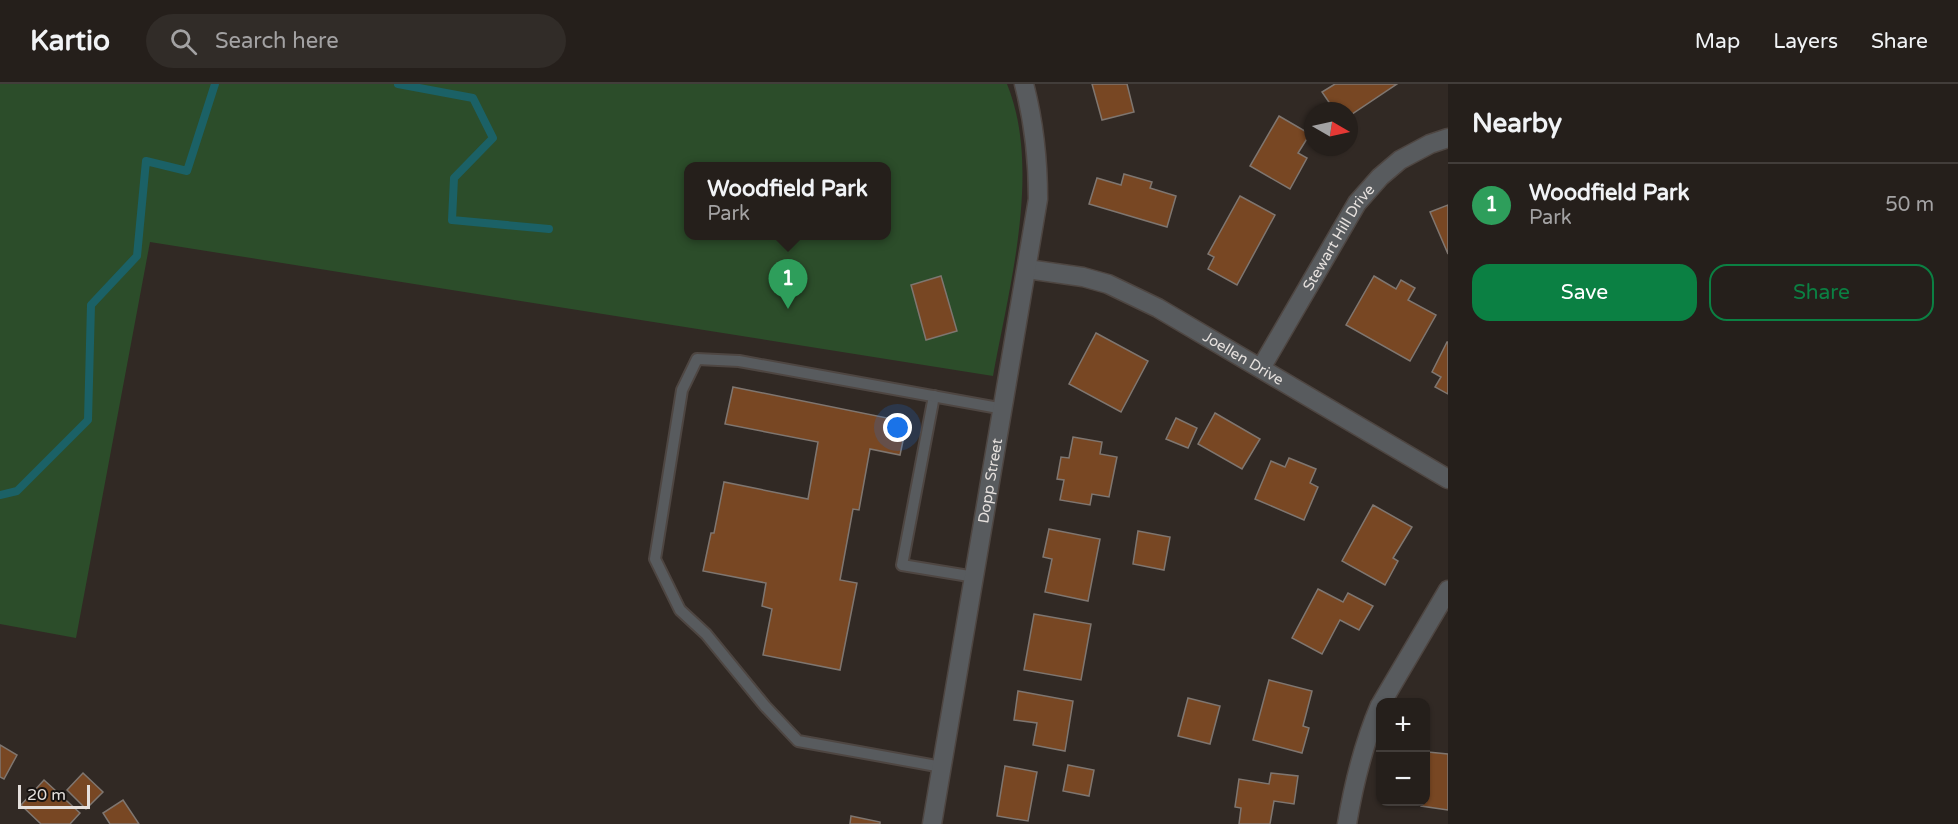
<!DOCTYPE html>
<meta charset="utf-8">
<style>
:root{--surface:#251f1b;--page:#312c28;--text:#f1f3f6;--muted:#a3a2a3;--line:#423d3a;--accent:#0b8043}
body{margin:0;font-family:"Varela Round",sans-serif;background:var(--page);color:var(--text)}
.controls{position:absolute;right:18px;bottom:18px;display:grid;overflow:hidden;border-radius:12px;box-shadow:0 2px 4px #0004}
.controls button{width:54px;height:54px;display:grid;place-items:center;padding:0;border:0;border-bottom:2px solid var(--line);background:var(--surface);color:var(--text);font:30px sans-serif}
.compass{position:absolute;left:1304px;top:18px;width:54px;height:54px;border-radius:50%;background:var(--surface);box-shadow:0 2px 4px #0004;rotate:99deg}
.scale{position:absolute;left:18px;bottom:15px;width:72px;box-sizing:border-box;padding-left:6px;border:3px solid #e5e0dd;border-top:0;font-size:16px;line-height:21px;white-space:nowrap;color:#e5e0dd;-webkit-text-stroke:4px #161210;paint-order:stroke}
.you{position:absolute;left:898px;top:344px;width:21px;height:21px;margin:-15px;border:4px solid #fff;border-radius:50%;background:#1a73e8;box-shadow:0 0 0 9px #1a73e833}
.badge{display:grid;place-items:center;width:39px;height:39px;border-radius:50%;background:var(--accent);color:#fff;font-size:20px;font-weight:700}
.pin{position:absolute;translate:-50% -50px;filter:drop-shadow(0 2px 3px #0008)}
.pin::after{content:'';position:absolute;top:32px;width:21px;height:18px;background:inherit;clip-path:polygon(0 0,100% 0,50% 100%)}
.popup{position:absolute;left:684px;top:78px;width:207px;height:78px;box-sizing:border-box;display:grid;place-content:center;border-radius:12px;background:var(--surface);filter:drop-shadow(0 2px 4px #0005);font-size:20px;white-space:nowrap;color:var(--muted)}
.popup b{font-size:22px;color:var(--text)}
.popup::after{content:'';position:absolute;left:50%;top:100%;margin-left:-12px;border:12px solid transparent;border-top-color:var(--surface)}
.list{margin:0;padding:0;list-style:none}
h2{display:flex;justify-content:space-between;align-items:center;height:78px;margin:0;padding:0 24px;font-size:26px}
h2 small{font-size:20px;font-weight:400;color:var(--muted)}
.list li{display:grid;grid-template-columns:39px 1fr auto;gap:18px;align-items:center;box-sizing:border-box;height:84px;padding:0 24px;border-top:2px solid var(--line)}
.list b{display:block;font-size:22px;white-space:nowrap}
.list p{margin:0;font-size:20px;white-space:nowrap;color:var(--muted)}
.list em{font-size:20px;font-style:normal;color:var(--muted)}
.actions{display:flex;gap:12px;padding:18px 24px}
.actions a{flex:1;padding:14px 0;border:2px solid var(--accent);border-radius:18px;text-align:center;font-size:21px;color:var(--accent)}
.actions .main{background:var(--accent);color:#fff}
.icon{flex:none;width:33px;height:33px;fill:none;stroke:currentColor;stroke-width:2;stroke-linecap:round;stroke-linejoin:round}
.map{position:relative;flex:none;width:1448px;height:740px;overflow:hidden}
header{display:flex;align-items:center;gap:36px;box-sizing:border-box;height:84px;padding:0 30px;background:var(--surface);border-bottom:2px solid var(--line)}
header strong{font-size:28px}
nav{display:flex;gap:33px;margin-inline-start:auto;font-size:21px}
.search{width:420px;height:54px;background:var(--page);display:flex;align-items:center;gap:15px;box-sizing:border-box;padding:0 21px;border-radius:33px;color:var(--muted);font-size:22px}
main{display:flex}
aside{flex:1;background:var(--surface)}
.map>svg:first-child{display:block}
.green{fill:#2c4d2a;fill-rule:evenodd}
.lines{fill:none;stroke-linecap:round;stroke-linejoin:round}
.stream{stroke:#1b6166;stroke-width:8}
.building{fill:#784723;stroke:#7f7670;stroke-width:1.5}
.lane-casing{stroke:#4e4642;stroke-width:14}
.street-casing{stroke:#4e4642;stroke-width:21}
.lane{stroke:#585b5e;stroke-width:10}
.street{stroke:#585b5e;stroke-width:18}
.labels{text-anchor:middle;stroke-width:5;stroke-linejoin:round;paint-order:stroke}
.street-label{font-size:15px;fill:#e5e0dd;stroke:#161210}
</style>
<header>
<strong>Kartio</strong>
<div class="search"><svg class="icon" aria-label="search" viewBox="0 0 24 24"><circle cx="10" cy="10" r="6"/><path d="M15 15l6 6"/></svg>Search here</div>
<nav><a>Map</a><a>Layers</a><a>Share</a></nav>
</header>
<main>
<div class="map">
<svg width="1448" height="740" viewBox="0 0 1448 740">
<rect width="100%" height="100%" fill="#312924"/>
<path class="green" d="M0 0H1007C1042 86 1009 203 993 292L150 158 76 554 0 540ZM689 82H887V152H689Z"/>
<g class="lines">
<g class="stream">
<path d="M398 0 473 14 493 54 454 94 452 136 549 145"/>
<path d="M0 411 17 407 88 336 91 221 137 172 146 77 187 87 215 0"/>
</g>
</g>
<g class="building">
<path d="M1092 0H1127L1134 28 1102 36Z"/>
<path d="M1335 0H1397L1349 32V27H1335L1322 8Z"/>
<path d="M1279 32 1310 50 1298 69 1307 74 1290 105 1250 82Z"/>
<path d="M1124 90 1152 98 1150 104 1176 112 1167 143 1089 120 1097 94 1121 101Z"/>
<path d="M1240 112 1275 131 1237 201 1208 185 1214 173 1208 170Z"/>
<path d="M1448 121V170L1430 128Z"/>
<path d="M941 192 957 247 926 256 911 201Z"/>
<path d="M1374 192 1396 205 1401 196 1415 204 1408 216 1436 231 1410 277 1346 241Z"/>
<path d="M1096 249 1148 277 1121 328 1069 300Z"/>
<path d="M1447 258H1448V310L1435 303 1441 293 1432 288Z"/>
<path d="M733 303 907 338 900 371 870 365 859 426 853 425 840 496 857 499 840 586 763 571 772 525 762 522 766 499 703 487 711 449H714L724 398 808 415 818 358 725 340Z"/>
<path d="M1215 329 1260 355 1242 385 1198 360Z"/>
<path d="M1176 334 1197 344 1188 364 1166 355Z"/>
<path d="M1073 353 1102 358 1100 370 1117 373 1109 413 1092 410 1090 421 1060 416 1064 396 1057 395 1061 373 1069 374Z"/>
<path d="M1289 374 1316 385 1310 399 1318 403 1304 436 1255 415 1271 377 1285 383Z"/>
<path d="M1373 421 1412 443 1393 474 1398 477 1385 501 1342 477Z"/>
<path d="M1049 445 1100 455 1088 517 1045 508 1052 475 1043 473Z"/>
<path d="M1138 447 1170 453 1164 486 1133 480Z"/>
<path d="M1318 505 1343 518 1348 509 1373 522 1359 546 1340 536 1322 570 1292 554Z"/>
<path d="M1034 530 1091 540 1081 596 1024 586Z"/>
<path d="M1269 596 1312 607 1303 642 1309 644 1302 669 1253 656Z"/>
<path d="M1018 607 1073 617 1065 667 1033 661 1037 639 1014 636Z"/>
<path d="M1188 614 1220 622 1210 660 1178 652Z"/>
<path d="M0 661 17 671 4 695 0 693Z"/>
<path d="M1428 668 1448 670V726L1421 722V718H1426Z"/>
<path d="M1068 681 1094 686 1089 712 1063 707Z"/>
<path d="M1005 682 1037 688 1028 737 997 732Z"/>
<path d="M83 689 103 708 86 725 67 706Z"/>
<path d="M1271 689 1298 692 1294 720 1274 717 1270 740H1239L1241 724 1235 723 1239 695 1269 700Z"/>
<path d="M44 696 80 729 70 740H41L21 721Z"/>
<path d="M123 716 139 740H110L103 729Z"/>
<path d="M851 732 880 738V740H850Z"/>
</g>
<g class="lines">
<g class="lane-casing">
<g id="lane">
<path d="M934 312 902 481 975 493"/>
<path d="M942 683 798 657 765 622 706 550 680 526 655 475 682 306 697 275 739 277 1004 325"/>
</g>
</g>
<g class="street-casing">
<g id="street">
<path id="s1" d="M1027 185 1083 193 1108 200 1158 224 1448 395"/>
<path id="s2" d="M1261 284 1357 119 1380 93 1400 76 1430 60 1448 54"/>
<path d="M1382 618 1448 506"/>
<path id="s3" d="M932 740 1038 115C1038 75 1034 38 1024 0"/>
<path d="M1347 740C1354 698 1363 661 1380 621"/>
</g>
</g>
<use href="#lane" class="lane"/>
<use href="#street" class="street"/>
</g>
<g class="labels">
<g class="street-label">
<text dy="5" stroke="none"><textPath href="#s2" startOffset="152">Stewart Hill Drive</textPath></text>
<text dy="5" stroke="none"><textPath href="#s1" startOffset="237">Joellen Drive</textPath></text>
<text dy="5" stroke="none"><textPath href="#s3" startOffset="348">Dopp Street</textPath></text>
</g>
</g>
</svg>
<div class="controls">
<button>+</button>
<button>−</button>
</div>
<svg class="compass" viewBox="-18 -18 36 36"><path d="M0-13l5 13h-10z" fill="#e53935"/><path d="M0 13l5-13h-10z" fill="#a3a2a3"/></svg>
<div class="scale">20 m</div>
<div class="you"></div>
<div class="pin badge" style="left:788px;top:225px;background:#2e9e5b">1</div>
<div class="popup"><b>Woodfield Park</b>Park</div>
</div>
<aside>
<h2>Nearby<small></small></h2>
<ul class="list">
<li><span class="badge" style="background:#2e9e5b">1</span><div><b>Woodfield Park</b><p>Park</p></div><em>50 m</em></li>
</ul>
<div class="actions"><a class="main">Save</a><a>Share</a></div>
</aside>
</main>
